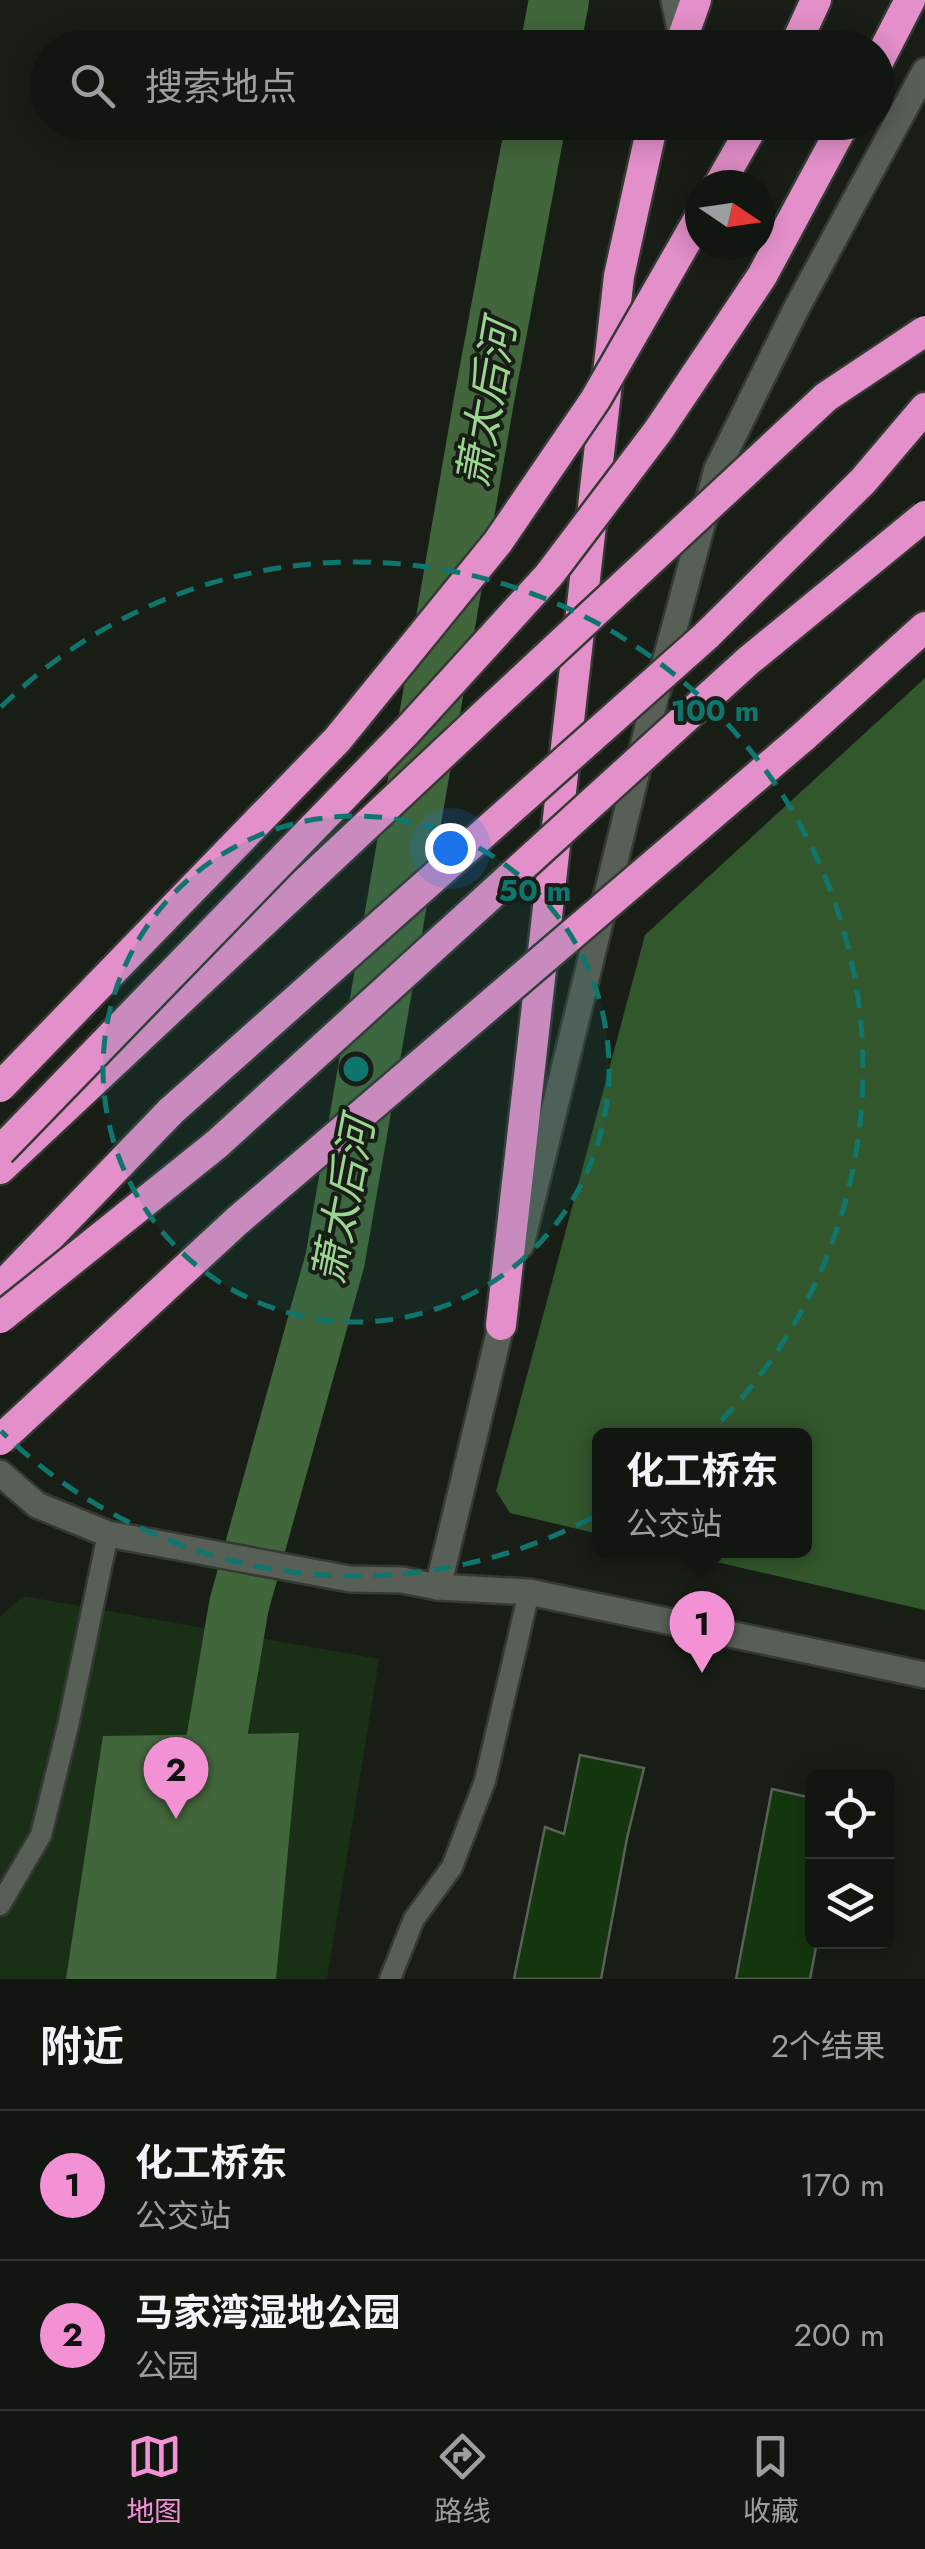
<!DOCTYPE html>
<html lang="zh">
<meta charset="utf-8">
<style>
:root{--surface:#121610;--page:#1f231e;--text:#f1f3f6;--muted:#9c9f9f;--line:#313530;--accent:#f391d5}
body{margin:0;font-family:Jost,"Noto Sans SC",sans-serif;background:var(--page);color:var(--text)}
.controls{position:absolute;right:30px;bottom:30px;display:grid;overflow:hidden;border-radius:15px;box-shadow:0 5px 25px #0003}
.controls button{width:90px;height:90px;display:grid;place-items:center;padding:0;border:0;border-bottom:2px solid var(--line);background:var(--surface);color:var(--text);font:50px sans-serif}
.compass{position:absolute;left:685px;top:170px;width:90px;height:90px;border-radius:50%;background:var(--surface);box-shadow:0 5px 25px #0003;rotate:103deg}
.you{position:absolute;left:450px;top:848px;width:35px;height:35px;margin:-25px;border:8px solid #fff;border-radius:50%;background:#1a73e8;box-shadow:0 0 0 15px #1a73e833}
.badge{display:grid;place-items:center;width:65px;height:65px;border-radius:50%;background:var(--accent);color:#111;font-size:32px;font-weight:700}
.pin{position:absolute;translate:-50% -82px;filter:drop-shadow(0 2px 5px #0008)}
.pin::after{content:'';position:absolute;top:52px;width:35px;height:30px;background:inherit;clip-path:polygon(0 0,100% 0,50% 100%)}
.popup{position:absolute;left:592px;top:1428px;width:220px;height:130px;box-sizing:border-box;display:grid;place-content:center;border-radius:15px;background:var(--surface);filter:drop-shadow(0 2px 8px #0005);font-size:32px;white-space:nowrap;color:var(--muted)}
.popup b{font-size:38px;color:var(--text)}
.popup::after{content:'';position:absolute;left:50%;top:100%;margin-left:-20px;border:20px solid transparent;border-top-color:var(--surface)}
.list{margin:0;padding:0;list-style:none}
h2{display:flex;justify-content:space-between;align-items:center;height:130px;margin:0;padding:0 40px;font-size:42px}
h2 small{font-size:32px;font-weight:400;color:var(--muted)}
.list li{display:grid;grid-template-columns:65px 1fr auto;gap:30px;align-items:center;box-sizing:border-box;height:150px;padding:0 40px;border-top:2px solid var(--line)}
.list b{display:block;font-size:38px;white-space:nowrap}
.list p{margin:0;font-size:32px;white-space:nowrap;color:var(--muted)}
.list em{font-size:32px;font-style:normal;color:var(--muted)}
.icon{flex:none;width:55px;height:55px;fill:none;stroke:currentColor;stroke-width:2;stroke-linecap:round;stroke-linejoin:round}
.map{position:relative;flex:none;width:925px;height:1979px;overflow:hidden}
.search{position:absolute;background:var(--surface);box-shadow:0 5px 25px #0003;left:30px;right:30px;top:30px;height:110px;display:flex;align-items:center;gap:25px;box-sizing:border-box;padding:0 35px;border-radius:55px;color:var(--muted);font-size:38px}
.sheet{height:430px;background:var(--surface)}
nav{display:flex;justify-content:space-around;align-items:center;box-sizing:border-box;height:140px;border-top:2px solid var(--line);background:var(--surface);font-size:28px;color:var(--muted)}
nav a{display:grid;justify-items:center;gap:5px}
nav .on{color:var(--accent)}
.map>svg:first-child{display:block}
.green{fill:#1a3016}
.forest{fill:#33572d}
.water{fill:#42663c}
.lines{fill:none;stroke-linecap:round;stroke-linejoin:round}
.river{stroke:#42663c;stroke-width:60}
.building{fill:#14360e;stroke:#596157;stroke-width:2.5}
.lane-casing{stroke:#353934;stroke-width:25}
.street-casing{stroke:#353934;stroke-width:30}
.secondary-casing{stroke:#353934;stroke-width:30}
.highway-casing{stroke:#353934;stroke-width:35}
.lane{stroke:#575f56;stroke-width:20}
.street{stroke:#575f56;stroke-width:25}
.secondary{stroke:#575f56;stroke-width:25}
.highway{stroke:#e38fc9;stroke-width:30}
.highway-bridge-casing{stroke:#353934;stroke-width:35;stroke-linecap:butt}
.highway-bridge{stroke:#e38fc9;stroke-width:30}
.ring{fill:none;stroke:#0f766e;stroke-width:5;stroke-dasharray:18 12}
.labels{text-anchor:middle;stroke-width:8;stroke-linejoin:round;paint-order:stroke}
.water-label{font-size:42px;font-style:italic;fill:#9cd492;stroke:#181e16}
.centre{fill:#0f766e;stroke:#181e16;stroke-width:5}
.ring-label{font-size:30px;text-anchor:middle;font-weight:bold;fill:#0f766e;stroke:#181e16;stroke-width:8;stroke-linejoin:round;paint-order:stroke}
</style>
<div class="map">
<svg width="925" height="1979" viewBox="0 0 925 1979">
<rect width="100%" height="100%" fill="#181e16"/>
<path class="green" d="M23 1596 379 1659 327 1979H0V1617Z"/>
<path class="forest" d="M925 678V1610L669 1551 804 1550V1436H600L599 1534 510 1513 496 1491 645 935Z"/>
<path class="water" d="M299 1733 276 1979H66L103 1736Z"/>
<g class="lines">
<g class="river">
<path d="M550 48 559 0"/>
<path d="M204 1813 239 1605 335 1260 484 400 536 122"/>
</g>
</g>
<g class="building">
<path d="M580 1755 644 1768 627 1838 601 1979H514L545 1827 564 1834Z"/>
<path d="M772 1789 812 1798V1942H817L810 1979H736Z"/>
</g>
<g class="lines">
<g class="lane-casing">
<g id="lane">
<path d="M0 1905 41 1835 68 1726 108 1534"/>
<path d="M390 1979 414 1919 452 1867 485 1781 529 1592"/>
</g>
</g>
<g class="street-casing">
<path id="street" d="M0 1473 37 1505 108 1534 350 1579 402 1580 438 1587"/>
</g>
<g class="secondary-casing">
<g id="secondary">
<path d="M674 0 682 39"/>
<path d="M521 1245 649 722 717 469 796 309 925 71"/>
<path d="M505 1309 438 1587 529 1592 925 1675"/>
</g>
</g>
<g class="highway-casing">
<g id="highway">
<path d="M679 48 696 0"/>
<path d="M794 48 816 0"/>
<path d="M878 62 910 0"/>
<path d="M719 185 755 122"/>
<path d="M706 636 863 481 925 408"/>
<path d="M803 737 925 627"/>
<path d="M0 1169 497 703"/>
<path d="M0 1288 171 1111"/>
<path d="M501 1325 619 276 653 122"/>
</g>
</g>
<use href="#lane" class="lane"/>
<use href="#street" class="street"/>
<use href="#secondary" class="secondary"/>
<use href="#highway" class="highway"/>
<g class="highway-bridge-casing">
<g id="highway-bridge">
<path d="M497 703 826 397 925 331"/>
<path d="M0 1087 337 740 498 542 595 400 700 217"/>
<path d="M171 1111 706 636"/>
<path d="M0 1151 407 731 549 575 658 431 762 276 845 122"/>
<path d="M0 1318 217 1144 748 661 925 516"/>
<path d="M0 1440 237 1221 803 737"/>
</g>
</g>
<use href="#highway-bridge" class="highway-bridge"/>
</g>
<circle cx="356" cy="1069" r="253" fill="#0f766e" fill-opacity=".12"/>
<g class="ring">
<circle cx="356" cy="1069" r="253"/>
<path d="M1 707A507 507 0 1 1 1 1431"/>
</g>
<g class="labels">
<g class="water-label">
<text transform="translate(486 404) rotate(-80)" y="15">萧太后河</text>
<text transform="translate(343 1201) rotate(-79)" y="15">萧太后河</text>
</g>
</g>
<circle cx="356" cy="1069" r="15" class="centre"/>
<g class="ring-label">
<text x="715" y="721">100 m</text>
<text x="535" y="901">50 m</text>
</g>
</svg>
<div class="controls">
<button><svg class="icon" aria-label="locate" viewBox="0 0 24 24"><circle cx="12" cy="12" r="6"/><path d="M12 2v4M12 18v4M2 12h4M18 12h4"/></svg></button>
<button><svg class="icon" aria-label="layers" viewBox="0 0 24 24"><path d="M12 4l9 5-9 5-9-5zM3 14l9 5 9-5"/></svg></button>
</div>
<svg class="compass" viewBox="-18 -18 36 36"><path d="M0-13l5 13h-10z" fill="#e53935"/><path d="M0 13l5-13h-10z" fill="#9c9f9f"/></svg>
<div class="you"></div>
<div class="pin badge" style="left:702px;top:1673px">1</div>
<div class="popup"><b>化工桥东</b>公交站</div>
<div class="pin badge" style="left:176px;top:1819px">2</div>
<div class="search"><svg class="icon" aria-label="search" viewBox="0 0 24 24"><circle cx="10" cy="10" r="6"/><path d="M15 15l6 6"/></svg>搜索地点</div>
</div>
<section class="sheet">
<h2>附近<small>2个结果</small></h2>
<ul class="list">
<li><span class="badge">1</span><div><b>化工桥东</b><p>公交站</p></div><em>170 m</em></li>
<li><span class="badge">2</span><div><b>马家湾湿地公园</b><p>公园</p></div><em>200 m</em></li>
</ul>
</section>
<nav>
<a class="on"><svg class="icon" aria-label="map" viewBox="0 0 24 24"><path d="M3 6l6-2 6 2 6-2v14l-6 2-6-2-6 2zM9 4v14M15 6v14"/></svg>地图</a>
<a><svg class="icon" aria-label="directions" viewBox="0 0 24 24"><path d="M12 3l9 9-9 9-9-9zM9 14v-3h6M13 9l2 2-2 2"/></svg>路线</a>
<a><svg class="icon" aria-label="saved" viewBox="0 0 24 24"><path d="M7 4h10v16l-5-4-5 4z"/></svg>收藏</a>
</nav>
